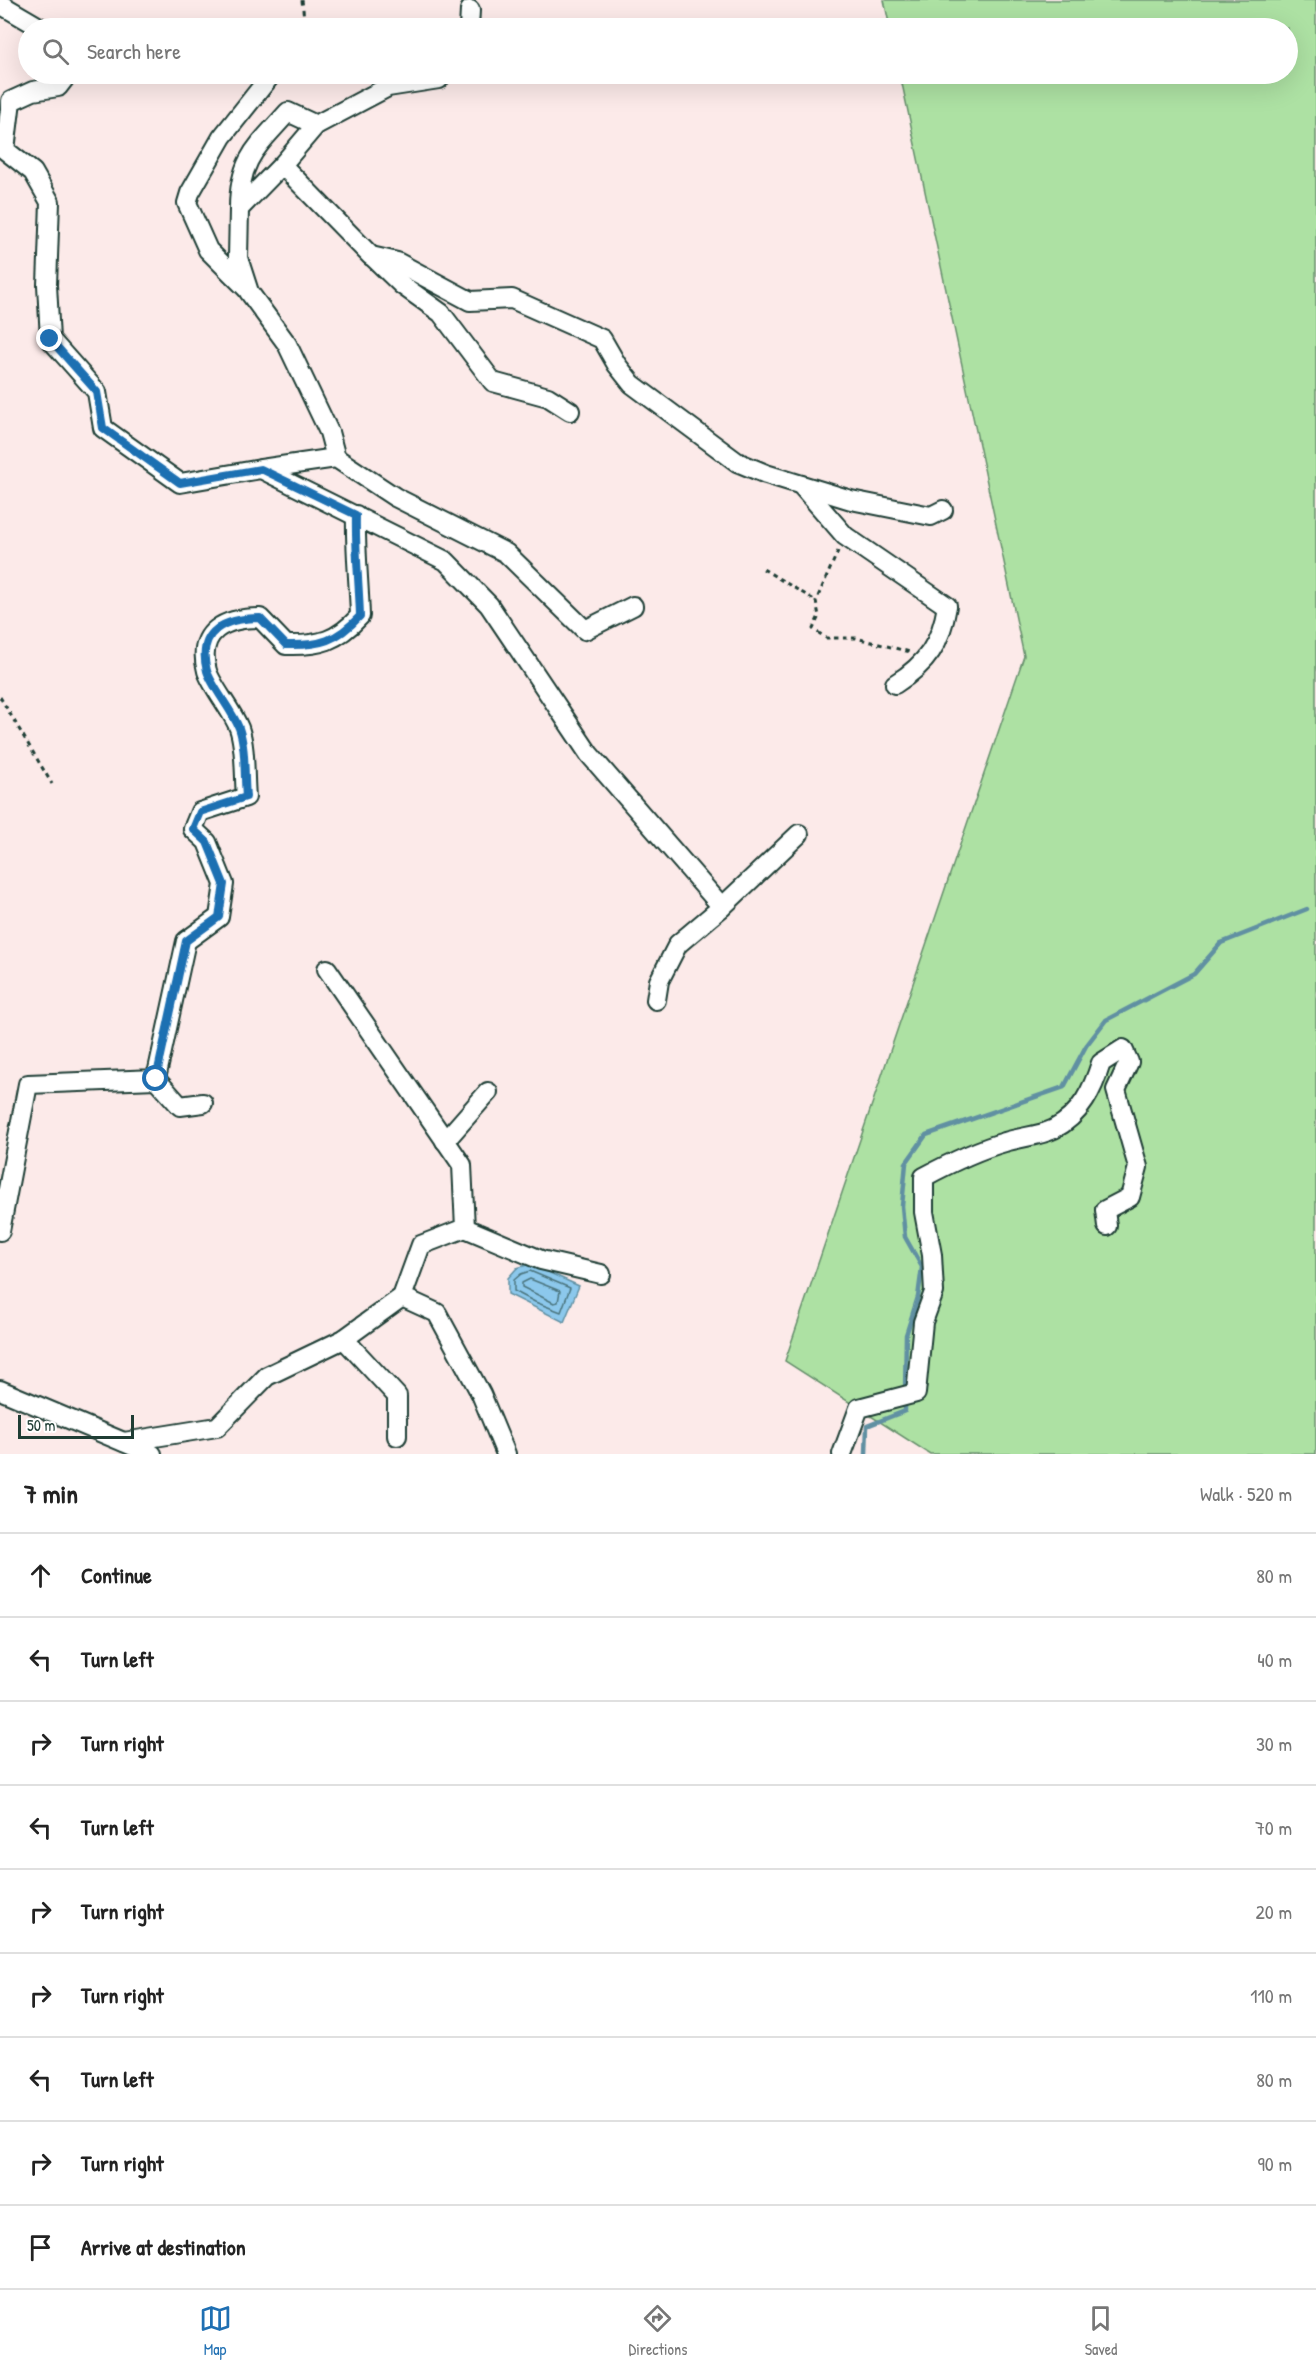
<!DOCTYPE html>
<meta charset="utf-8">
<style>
:root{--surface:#fff;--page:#f6f6f6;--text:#222;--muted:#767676;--line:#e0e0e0;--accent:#1f6fb2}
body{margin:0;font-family:"Patrick Hand",sans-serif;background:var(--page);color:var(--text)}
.scale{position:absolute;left:18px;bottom:15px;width:116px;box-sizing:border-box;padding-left:6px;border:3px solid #1f3d34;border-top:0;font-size:16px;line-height:21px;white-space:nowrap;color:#1f3d34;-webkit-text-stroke:4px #fff;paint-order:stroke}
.stop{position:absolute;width:18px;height:18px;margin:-14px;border:4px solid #1f6fb2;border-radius:50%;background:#fff}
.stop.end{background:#1f6fb2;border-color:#fff;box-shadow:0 2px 6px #0008}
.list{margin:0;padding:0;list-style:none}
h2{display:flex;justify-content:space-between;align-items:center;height:78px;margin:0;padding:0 24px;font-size:26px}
h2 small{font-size:20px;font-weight:400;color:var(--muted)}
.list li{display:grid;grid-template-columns:39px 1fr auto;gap:18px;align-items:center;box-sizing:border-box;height:84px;padding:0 24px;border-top:2px solid var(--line)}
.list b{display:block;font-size:22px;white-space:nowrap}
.list em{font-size:20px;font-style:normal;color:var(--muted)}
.icon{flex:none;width:33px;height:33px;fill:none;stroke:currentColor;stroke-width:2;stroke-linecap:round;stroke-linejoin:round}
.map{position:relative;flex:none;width:1316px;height:1454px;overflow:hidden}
.search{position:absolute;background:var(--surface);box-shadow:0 6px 24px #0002;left:18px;right:18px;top:18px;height:66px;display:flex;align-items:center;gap:15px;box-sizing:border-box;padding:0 21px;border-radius:33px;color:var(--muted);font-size:22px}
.sheet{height:834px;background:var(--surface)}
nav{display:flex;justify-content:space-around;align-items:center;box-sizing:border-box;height:84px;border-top:2px solid var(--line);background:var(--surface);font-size:16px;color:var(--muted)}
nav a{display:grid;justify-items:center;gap:3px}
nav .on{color:var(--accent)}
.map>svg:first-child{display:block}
.green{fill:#ade1a3;stroke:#668f6c;stroke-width:1.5}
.water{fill:#8cc8ec;stroke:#6090a2;stroke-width:1.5}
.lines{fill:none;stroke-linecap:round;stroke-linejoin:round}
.shore{stroke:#4b757e;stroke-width:1.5}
.stream{stroke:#6090a2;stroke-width:4.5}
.minor-casing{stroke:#1f3d34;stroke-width:22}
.path{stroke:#1f3d34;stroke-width:3;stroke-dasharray:4.5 4.5;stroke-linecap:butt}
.minor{stroke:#fff;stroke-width:18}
.route{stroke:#1f6fb2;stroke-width:8}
</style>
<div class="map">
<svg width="1316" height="1454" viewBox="0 0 1316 1454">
<rect width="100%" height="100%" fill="#fceae9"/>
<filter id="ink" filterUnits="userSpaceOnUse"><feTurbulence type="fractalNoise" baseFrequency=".0167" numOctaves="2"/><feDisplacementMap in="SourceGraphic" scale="12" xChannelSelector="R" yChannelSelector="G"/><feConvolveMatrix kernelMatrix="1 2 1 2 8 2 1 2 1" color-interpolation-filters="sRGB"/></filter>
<g filter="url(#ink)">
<path class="green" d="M884 0H1316V1454H930L785 1361 1024 656 900 74H1288V28H890Z"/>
<path class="water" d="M530 1264 579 1286 564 1322 508 1294V1278L517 1268Z"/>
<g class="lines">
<g class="shore">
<path d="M530 1271 570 1288 561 1312 535 1302 514 1291V1280L521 1274Z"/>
<path d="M530 1279 560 1291 558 1302 554 1303 522 1287V1283Z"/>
</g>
<g class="stream">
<path d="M905 1391 906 1335 918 1297 922 1267 905 1237 902 1206 906 1163 926 1135 1064 1087 1086 1046 1106 1020 1194 974 1221 943 1307 909"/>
<path d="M866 1454 867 1426 905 1411V1399"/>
</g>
<g class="minor-casing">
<g id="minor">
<path d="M0 4 41 28"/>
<path d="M469 28 470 10"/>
<path d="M68 74 58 87 33 91 11 101 5 150 33 172 50 202 47 285 50 339 97 392 103 428 180 483 261 469 446 561 489 605 589 754 722 907"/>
<path d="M282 165 371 256 397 262 470 301 512 299 602 339 617 365 632 384 737 462 766 474 851 500 931 516 943 510"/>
<path d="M239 209C239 159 257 147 288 112L316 125"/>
<path d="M373 257 402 285 441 313 493 382 548 397 570 411"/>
<path d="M246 288 208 250 187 203 190 193 222 137 272 74"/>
<path d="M336 458 329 432 287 344 249 292 238 258 239 209 282 165 316 125 388 87 439 79 442 74"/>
<path d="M261 469 336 458 395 497 506 553 585 630 633 606"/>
<path d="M801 485 845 536 947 606C941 643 927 664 895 684"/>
<path d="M656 1000 659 981 678 944 722 907 799 834"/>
<path d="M156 1079 180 1106 203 1103"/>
<path d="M445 1141 488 1092"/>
<path d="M465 1228 541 1260 601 1274"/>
<path d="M0 1231 28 1084 156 1079 186 941 219 917 224 884 207 842 193 829 200 812 246 797C244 775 246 748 239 728 232 710 212 687 207 671 196 630 226 618 260 618L286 645C320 646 337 641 360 616 359 582 355 549 356 515"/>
<path d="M402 1297 437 1313 481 1394 506 1454"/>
<path d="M344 1339 397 1396V1436"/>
<path d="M0 1390 152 1454"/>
<path d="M124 1442 217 1427 267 1376 344 1339 402 1297 421 1245 465 1228 462 1165 327 969"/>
<path d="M842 1454 859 1408 916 1393 923 1322 934 1292 932 1255 924 1212V1177C950 1163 976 1150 1005 1142 1020 1137 1040 1136 1054 1129 1081 1115 1093 1089 1101 1063L1123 1049 1129 1062 1116 1090 1138 1167 1130 1197 1105 1210 1107 1226"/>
</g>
</g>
<g class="path">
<path d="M302 0 305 28"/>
<path d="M838 551 816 601 819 616 813 629 826 638H856L910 652"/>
<path d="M763 569 816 601"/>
<path d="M0 697 52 784"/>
</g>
<use href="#minor" class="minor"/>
</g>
</g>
<g class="lines" filter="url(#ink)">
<path class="route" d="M50 339 97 392 103 428 180 483 261 469 356 515C355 549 359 582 360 616 337 641 320 646 286 645L260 618C226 618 196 630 207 671 212 687 232 710 239 728 246 748 244 775 246 797L200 812 193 829 207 842 224 884 219 917 186 941 156 1079"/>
</g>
</svg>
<div class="scale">50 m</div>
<div class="stop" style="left:156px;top:1079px"></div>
<div class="stop end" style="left:50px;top:339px"></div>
<div class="search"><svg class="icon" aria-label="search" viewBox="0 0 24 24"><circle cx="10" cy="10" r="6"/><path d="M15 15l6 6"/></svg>Search here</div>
</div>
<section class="sheet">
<h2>7 min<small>Walk · 520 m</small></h2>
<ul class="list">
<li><svg class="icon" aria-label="ahead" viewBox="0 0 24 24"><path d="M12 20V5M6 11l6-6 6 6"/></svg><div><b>Continue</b></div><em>80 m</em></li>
<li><svg class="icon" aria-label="left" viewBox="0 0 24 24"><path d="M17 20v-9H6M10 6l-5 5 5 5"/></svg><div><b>Turn left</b></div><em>40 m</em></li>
<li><svg class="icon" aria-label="right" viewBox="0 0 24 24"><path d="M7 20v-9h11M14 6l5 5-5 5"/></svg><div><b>Turn right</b></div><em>30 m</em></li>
<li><svg class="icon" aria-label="left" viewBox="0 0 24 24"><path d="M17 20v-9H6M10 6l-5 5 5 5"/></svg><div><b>Turn left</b></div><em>70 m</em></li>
<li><svg class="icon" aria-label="right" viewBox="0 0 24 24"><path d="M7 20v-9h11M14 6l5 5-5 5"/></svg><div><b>Turn right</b></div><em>20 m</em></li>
<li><svg class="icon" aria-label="right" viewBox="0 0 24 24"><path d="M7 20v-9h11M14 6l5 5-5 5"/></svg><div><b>Turn right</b></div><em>110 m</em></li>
<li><svg class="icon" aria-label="left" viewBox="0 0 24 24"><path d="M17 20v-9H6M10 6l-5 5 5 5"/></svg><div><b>Turn left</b></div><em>80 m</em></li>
<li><svg class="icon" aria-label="right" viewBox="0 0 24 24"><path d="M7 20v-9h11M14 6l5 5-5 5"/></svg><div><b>Turn right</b></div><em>90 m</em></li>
<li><svg class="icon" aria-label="arrive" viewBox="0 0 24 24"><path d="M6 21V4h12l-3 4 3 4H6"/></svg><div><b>Arrive at destination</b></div></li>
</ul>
</section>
<nav>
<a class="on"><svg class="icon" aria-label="map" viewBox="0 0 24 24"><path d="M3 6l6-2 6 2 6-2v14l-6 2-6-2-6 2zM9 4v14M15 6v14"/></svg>Map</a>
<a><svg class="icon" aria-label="directions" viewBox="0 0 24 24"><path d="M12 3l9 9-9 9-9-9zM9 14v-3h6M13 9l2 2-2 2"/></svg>Directions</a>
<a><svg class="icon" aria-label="saved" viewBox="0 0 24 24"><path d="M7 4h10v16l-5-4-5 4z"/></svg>Saved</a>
</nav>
